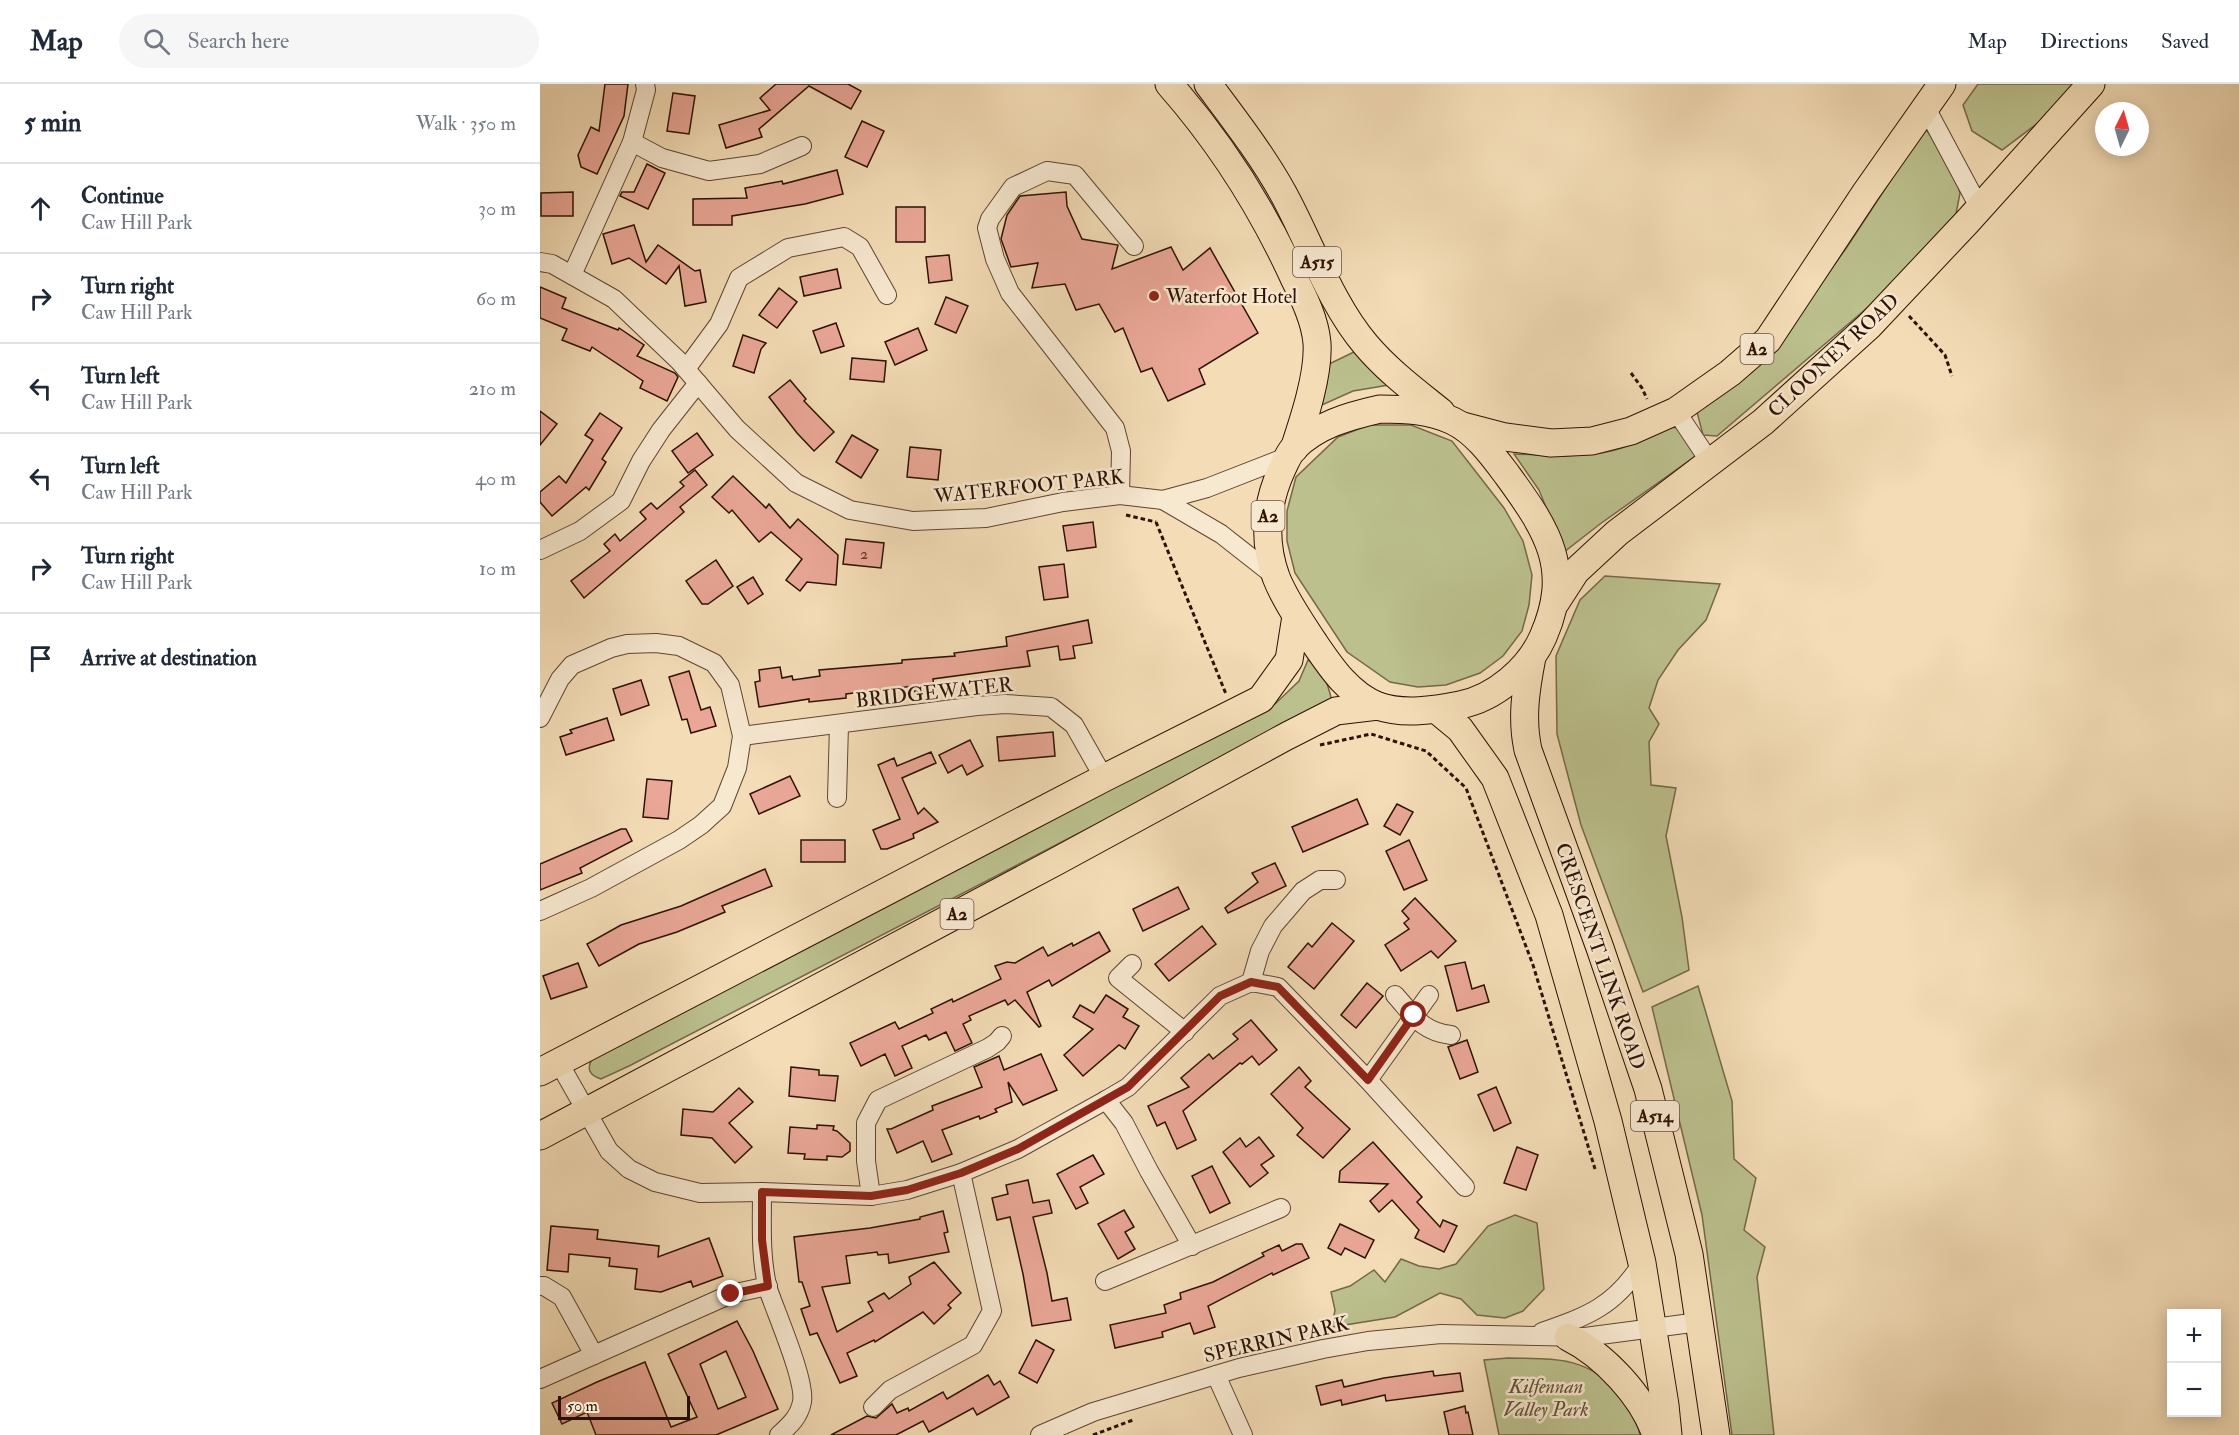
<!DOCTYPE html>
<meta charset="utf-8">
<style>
:root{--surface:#fff;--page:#f6f6f7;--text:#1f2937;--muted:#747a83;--line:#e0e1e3}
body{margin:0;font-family:"IM FELL Double Pica",serif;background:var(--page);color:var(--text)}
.controls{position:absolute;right:18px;bottom:18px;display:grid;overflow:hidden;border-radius:0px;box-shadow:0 3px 15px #0003}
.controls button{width:54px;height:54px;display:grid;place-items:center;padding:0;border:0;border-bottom:2px solid var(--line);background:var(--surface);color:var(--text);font:30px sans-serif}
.compass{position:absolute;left:1555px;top:18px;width:54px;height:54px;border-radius:50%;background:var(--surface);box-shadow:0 3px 15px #0003;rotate:5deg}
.scale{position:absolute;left:18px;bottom:15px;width:132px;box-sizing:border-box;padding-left:6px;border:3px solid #2e1104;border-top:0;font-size:16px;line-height:21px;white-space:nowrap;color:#2e1104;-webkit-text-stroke:4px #f7e8d0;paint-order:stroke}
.stop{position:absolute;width:18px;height:18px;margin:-14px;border:4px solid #8f2418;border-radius:50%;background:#fff}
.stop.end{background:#8f2418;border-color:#fff;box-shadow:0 2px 6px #0008}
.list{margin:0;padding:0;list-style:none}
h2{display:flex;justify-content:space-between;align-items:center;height:78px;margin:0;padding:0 24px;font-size:26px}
h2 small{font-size:20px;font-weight:400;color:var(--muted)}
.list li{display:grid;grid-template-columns:39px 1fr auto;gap:18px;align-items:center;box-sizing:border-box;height:90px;padding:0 24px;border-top:2px solid var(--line)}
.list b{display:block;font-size:22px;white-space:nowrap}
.list p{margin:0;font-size:20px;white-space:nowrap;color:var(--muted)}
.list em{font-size:20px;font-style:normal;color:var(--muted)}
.icon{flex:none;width:33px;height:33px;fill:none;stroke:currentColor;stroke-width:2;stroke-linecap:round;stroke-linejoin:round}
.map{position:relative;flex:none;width:1699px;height:1351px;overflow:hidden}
header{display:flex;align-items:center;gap:36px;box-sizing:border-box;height:84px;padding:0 30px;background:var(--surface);border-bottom:2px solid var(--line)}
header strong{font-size:28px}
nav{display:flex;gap:33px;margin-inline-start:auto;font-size:21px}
.search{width:420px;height:54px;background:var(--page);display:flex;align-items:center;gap:15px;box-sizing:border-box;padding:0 21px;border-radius:33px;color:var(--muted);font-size:22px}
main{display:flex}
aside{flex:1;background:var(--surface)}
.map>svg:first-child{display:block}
.green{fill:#bbc08d;stroke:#746848;stroke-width:1.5}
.building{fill:#eaa797;stroke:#2e1104;stroke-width:1.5;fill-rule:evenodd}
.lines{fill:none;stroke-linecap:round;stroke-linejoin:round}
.minor-casing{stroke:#5f4430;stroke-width:20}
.highway-casing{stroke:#2e1104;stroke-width:29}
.path{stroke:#2e1104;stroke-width:3;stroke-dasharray:4.5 3;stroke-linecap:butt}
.minor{stroke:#f7e8d0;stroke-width:18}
.highway{stroke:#f3dcb6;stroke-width:27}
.route{stroke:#8f2418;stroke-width:8}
.poi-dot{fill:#8f2418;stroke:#f7e8d0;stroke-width:2}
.labels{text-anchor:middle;stroke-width:5;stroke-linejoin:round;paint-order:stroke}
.number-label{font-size:16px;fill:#5d3629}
.shield{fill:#f7e8d0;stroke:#6a5241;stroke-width:1.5}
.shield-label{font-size:18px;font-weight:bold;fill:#2e1104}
.poi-label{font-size:20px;fill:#2e1104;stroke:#f7e8d0;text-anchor:start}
.street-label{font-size:20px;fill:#2e1104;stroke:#f7e8d0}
.park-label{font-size:20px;font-style:italic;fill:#5f4e34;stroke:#f7e8d0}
</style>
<header>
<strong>Map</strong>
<div class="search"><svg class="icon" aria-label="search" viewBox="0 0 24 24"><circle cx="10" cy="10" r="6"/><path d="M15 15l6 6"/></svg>Search here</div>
<nav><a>Map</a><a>Directions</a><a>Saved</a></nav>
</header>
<main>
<aside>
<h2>5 min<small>Walk · 350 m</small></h2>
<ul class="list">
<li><svg class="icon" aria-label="ahead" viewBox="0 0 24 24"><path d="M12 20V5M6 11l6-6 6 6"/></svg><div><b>Continue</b><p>Caw Hill Park</p></div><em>30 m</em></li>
<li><svg class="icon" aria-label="right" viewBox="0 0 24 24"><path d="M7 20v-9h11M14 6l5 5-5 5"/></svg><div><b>Turn right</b><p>Caw Hill Park</p></div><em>60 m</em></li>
<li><svg class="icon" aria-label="left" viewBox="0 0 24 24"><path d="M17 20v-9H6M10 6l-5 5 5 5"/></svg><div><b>Turn left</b><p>Caw Hill Park</p></div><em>210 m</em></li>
<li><svg class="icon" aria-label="left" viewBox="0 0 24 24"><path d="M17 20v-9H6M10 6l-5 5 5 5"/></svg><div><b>Turn left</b><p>Caw Hill Park</p></div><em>40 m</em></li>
<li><svg class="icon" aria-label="right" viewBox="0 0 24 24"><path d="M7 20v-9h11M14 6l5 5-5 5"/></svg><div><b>Turn right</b><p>Caw Hill Park</p></div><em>10 m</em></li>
<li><svg class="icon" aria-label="arrive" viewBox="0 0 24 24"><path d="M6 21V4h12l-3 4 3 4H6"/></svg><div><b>Arrive at destination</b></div></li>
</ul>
</aside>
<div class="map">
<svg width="1699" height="1351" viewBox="0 0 1699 1351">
<rect width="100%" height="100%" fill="#f3dcb6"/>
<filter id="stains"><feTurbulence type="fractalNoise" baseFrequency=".00333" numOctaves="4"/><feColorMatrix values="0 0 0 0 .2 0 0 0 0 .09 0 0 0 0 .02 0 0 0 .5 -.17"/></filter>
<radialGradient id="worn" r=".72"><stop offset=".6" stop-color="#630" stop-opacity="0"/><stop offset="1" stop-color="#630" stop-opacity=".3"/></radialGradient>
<g class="green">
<path d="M1438 0H1533L1506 33 1462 66 1432 47 1423 21Z"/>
<path d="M1385 44 1411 80 1420 109 1416 130 1354 201 1177 352 1163 351 1157 328 1257 233 1307 163Z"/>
<path d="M814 268 849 301 813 307 782 321 787 298V281Z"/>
<path d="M829 341H871L912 357 964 424 983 457 992 491 989 521 982 547 963 572 940 589 906 601 878 603 850 598 807 568 755 489 747 457V427L756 393 798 353Z"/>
<path d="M1132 343 1141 345 1157 371 1060 440 1024 468 999 406 974 370C1006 371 1040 374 1071 367 1092 362 1112 352 1132 343Z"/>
<path d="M1065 492 1180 500 1166 536 1138 566 1118 596 1109 624 1119 640 1109 658 1111 701 1136 704 1126 752 1142 833 1149 886 1103 908 1041 741 1017 650 1016 572 1040 516Z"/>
<path d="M768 576C783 583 789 603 792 618L89 982 61 995C49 991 46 985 53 973L735 620 759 597Z"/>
<path d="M1158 902 1192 1017 1194 1075 1216 1094 1204 1146 1225 1163 1217 1193 1234 1351H1192L1162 1131 1112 923Z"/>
<path d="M975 1131 997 1139 1004 1205 983 1227 965 1234 937 1231 921 1215 900 1209 855 1233 792 1243 795 1226 791 1208 810 1202 834 1186 845 1198 861 1175 879 1182 899 1185 916 1180 948 1142Z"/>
<path d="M968 1274C1019 1275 1057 1272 1086 1322 1092 1331 1098 1340 1100 1351H959L944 1276Z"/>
</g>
<g class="building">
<path d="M65 0H88L84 32 57 90 41 83 38 71 51 43 59 47Z"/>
<path d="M236 0H308L321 7 311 25 269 2 219 45 222 53 186 64 179 41 230 26 220 14Z"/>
<path d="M133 9 155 12 149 50 127 47Z"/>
<path d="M322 37 344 47 327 83 305 73Z"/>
<path d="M107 80 125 89 108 125 80 112 82 108H94Z"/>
<path d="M297 86 303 110 265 120 192 132V141H153V115L207 114 205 104 242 97 243 100Z"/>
<path d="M33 108V132H1V109Z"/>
<path d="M526 108 527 122 542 155 578 161 572 185 631 163 643 186 670 164 718 249 659 285 665 300 628 317 612 284 601 288 583 244 575 248 559 220 536 226 525 200 492 204 498 179 471 183 461 155 467 131 480 112Z"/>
<rect x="356" y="123" width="29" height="35"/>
<path d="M94 141 106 178 118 161 155 187 160 186 166 218 145 222 139 182 126 200 89 174 72 180 63 150Z"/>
<path d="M409 171 412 196 389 199 386 173Z"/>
<path d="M297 185 301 204 264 212 260 193Z"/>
<path d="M0 203 26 214 22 224 78 246 79 244 104 261 97 272 135 289 138 293 127 317 100 304 103 297 52 263 50 267 22 256 27 245 0 234Z"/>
<path d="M239 204 257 218 237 244 219 231Z"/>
<path d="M406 213 428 222 416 249 395 240Z"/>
<path d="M296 239 304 262 281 269 273 247Z"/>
<path d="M378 244 387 266 355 281 345 258Z"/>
<path d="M203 251 226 259 221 265 214 289 193 282Z"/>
<path d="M312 274 346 277 344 298 310 295Z"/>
<path d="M250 296 266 315 264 317 294 348 274 367 257 349 229 313Z"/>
<path d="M0 327 17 340 0 361Z"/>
<path d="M60 329 82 344 62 375 66 378 49 406 46 403 12 432 0 418V408L19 392 26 399 53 356 45 351Z"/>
<path d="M157 349 173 371 148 389 132 367Z"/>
<path d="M312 351 338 366 321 394 296 378Z"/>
<path d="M370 363 401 366 398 396 367 393Z"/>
<path d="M155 386 167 401 140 423 144 428 44 514 31 497 70 467 64 460 75 450 80 457 106 435 100 428 111 419 117 425 144 402 140 398Z"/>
<path d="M193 392 226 424 229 420 250 444 258 435 298 471 296 501 267 498 260 507 246 496 262 475 231 448 219 458 192 426 189 429 172 413Z"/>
<path d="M553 438 556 463 527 467 523 442Z"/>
<path d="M306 455 344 459 341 484 303 480Z"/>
<path d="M176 476 193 502 168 520H162L146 497Z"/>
<path d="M524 480 528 513 504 516 499 483Z"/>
<path d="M213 493 223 510 208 520 197 503Z"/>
<path d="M548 536 552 559 533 562 535 574 520 576 518 562 487 567 490 582 393 595 394 606 375 608 374 602 306 610V614L269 618V615L219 623 215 598 220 597 219 586 240 583 242 594 252 592 253 596 280 592 279 586 362 579V576L415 572 414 569 467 562 466 553Z"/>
<path d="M149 587 161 626 170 623 176 642 151 649 147 635 142 636 129 593Z"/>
<path d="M101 596 109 621 81 631 73 605Z"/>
<path d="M67 634 74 656 26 671 20 653 32 649 30 646Z"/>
<path d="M513 648 515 672 459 677 457 653Z"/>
<path d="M430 656 443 682 427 691 422 681 408 689 399 671Z"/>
<path d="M391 668 396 679 362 694 378 730 384 724 398 738 373 750 374 754 347 765H341L333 746 360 735 338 681 354 674 357 682Z"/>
<path d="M250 692 260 712 219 730 210 710Z"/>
<path d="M107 695 132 697 128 735 103 733Z"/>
<path d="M817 715 828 740 763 768 752 743Z"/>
<path d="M857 720 873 728 860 751 844 742Z"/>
<path d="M81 745H86L92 757 40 784 42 789 0 806V780Z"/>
<rect x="261" y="756" width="44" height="22"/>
<path d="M869 756 887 796 864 806 846 767Z"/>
<path d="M735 779 746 802 688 829 685 824 718 798 712 789Z"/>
<path d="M225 785 232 802 182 822 185 828 137 848 99 860 59 882 47 860 81 841 141 822Z"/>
<path d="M638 803 649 825 603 847 593 825Z"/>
<path d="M875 814 916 857 898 874 891 867 861 887 845 861 869 845 864 839 869 835 862 827Z"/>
<path d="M792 839 814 857 774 905 748 883 768 859 772 863Z"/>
<path d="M662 842 676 860 629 897 615 880Z"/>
<path d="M559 848 570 867 512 902 509 896 487 908 501 942 499 943 475 916 468 921 465 916 429 932 431 936 423 940 432 959 415 967 406 948 389 956 386 951 362 962 372 984 355 992 345 970 321 982 310 959 355 938 359 945 393 929 391 925 412 915 413 918 461 895 455 882 467 878 475 879 503 863 508 872 532 859 533 862Z"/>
<path d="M925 878 932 905 944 901 949 918 917 927 905 882Z"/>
<path d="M38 879 47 903 11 915 3 892Z"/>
<path d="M827 899 843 912 816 944 801 931Z"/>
<path d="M566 911 588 925 583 933 599 942 585 965 579 961 543 992 524 971 553 945 533 933 540 921 554 929Z"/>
<path d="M711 936 737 966 719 981 712 972 702 980 700 979 643 1027 656 1056 637 1065 625 1038 617 1042 608 1022 649 1003 641 994 669 970 673 975 698 955 693 950Z"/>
<path d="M927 956 938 988 920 995 908 963Z"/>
<path d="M501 970 517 1006 483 1021 468 998 472 1018 455 1025 457 1028 440 1035 439 1032 402 1046 412 1070 392 1078 383 1057 357 1069 347 1045H351L393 1026 392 1022 442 1003 434 983 459 972 464 986Z"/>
<path d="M251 983 279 986V991L298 992 295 1017 249 1012Z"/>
<path d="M759 983 771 997 765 1003 810 1045 783 1074 757 1051 763 1044 731 1010Z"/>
<path d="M956 1003 971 1039 954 1047 938 1011Z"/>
<path d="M199 1004 213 1018 189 1039 212 1063 195 1079 172 1054 141 1051 143 1025 173 1028Z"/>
<path d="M277 1041 294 1042 293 1046 297 1047 310 1059V1067L302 1073 287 1072V1076L264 1075 265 1070 248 1069 250 1043 277 1045Z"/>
<path d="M719 1053 734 1072 721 1081 728 1089 710 1103 683 1068 700 1054 706 1063Z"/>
<path d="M833 1058 882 1113 877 1118 900 1143 903 1136 917 1142 904 1168 875 1154 879 1146 852 1116 839 1128 830 1117 848 1100 799 1098 800 1087Z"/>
<path d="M977 1063 998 1071 986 1106 964 1099Z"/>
<path d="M553 1071 564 1090 540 1103 548 1119 536 1125 517 1090Z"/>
<path d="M672 1082 690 1119 670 1129 652 1092Z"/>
<path d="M488 1096 493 1119 509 1116 512 1129 493 1133 507 1189 512 1217 527 1214 531 1236 492 1242 483 1190 470 1133 457 1136 452 1114 468 1110 466 1101Z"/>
<path d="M584 1126 594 1143 585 1148 595 1165 578 1175 558 1140Z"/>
<path d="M403 1127 408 1148 404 1149 409 1168 349 1179 348 1170 338 1171 337 1168 306 1172 310 1199 282 1203 297 1248 333 1227 328 1218 344 1209 349 1215 371 1200 369 1193 394 1178 421 1209 408 1221 411 1224 394 1240 383 1228 335 1258 334 1256 307 1269 317 1292 300 1299 277 1249 270 1251 261 1225 270 1222 262 1198H259L254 1153 330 1144 380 1135V1133Z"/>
<path d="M800 1140 834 1156 825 1174 805 1164 801 1171 788 1164Z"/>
<path d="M11 1142 58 1146 57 1155 119 1162 118 1173 169 1154 183 1192 153 1203 151 1197 121 1208 95 1205 97 1185 69 1182 70 1174 29 1170 28 1188 7 1186Z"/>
<path d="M756 1160H762L769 1174 733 1191 732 1189 668 1222 675 1243 654 1250 650 1239 622 1248 623 1253 575 1264 570 1241 626 1229 624 1221 641 1215 640 1209 673 1198 724 1172 722 1169 739 1161 742 1167Z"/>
<path d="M197 1237 213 1267 238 1325 176 1351H56L47 1328 22 1340 12 1319 57 1298 105 1278 131 1343 157 1333 128 1270ZM186 1267 206 1313 178 1325 160 1280Z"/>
<path d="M496 1256 514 1266 497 1299 479 1289Z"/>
<path d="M893 1287 894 1292 920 1289 923 1307 846 1317 845 1311 802 1321 801 1316 781 1321 776 1302 802 1296 804 1303 844 1294Z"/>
<path d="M448 1291 454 1301 460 1297 469 1313 437 1331 433 1324 389 1348 383 1337 356 1351H291L327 1332 336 1334 352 1320 357 1329 368 1324 369 1327 403 1308 407 1315Z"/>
<path d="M925 1322 926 1329 928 1328 933 1351H909L904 1328Z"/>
</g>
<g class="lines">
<g class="minor-casing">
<g id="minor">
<path d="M1385 22 1439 123"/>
<path d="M92 58 122 74 169 87 220 80 262 62"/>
<path d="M0 178 12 180 74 215 139 277 197 345 256 399 310 426 373 437 446 434 523 418 580 411 623 416 667 404 749 372"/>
<path d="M32 191 92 58 106 6 105 0"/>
<path d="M146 285 179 240 199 194 248 164 304 153 320 163 347 211"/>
<path d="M1136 327 1170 378"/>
<path d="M580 411 581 367 575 344 470 209 455 175 447 144 450 135 473 103 507 87 535 91 594 162"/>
<path d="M623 416 681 450 737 494"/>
<path d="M0 466 40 447 81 417 101 377 121 346 158 299"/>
<path d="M0 634 20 595 32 581 71 564 87 560 116 559 139 562 174 579 190 601 202 652 197 684 182 722 161 741 139 756 51 804 0 827"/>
<path d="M202 652 437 622 465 620 511 623 534 641 564 694"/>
<path d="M297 714 299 641"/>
<path d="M592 880 578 894 645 948"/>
<path d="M711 898 720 867 733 842 763 807 780 796H796"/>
<path d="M855 911C873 931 882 948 911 951"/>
<path d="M19 979 69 1067 89 1085 115 1098 160 1109 222 1108 331 1112 367 1106 421 1089 478 1065 566 1016 588 1003 680 912 711 898 738 903 828 996 925 1103"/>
<path d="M828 996 889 911"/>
<path d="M566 1016 584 1039 609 1087 652 1162"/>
<path d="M222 1108C222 1139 220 1174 228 1205 236 1229 266 1297 262 1318 259 1333 250 1341 239 1351"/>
<path d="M331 1112 326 1077V1039L338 1016 448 964 457 958 462 952"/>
<path d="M565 1197 741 1124"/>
<path d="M0 1202H4L22 1213 54 1271"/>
<path d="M1002 1248C1048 1232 1075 1222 1102 1179"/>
<path d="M676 1291 703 1351"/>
<path d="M0 1295 191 1210 228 1202"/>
<path d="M333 1323 350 1306 433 1261 452 1227 421 1089"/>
<path d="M500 1351 553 1328 699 1284 783 1265 828 1257 901 1250 1045 1253 1159 1238"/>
</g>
</g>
<g class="highway-casing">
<g id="highway">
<path d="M629 0C680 58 722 124 754 194 764 214 775 236 777 259 779 290 764 335 754 365"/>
<path d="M668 0C694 35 722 71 743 109 770 158 790 219 826 261 848 287 875 307 901 328"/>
<path d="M840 325C865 325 890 326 913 337 936 348 953 372 968 392 1008 447 1033 485 1003 553 989 585 955 614 920 621 895 626 863 631 838 622 808 610 790 582 773 557 760 537 745 516 736 493 723 457 726 420 742 385 745 379 748 371 753 365 776 341 809 332 840 325Z"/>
<path d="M923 342 965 353 1011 359 1052 357 1091 347 1136 327 1190 289 1228 256 1326 108 1402 0"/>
<path d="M1016 518 1036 487 1077 449 1223 338 1329 242 1427 138 1551 0"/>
<path d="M992 573C986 604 981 634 988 666L1060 864 1108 1005 1149 1170 1176 1351"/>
<path d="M897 626 920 645 955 694 1009 831 1068 1037 1102 1179 1125 1321 1128 1351"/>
<path d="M0 988 564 694 721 615 749 576 756 532"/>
<path d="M0 1052 517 777 747 652 796 627 838 622"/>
<path d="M1028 1253C1064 1271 1103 1312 1116 1351"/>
</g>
</g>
<g class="path">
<path d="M1369 232 1405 271 1412 292"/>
<path d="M1091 289 1102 304 1107 315"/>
<path d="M586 431 616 438"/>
<path d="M616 438 686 610"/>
<path d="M780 661 831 650 886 667 926 704 993 881 1055 1085"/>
<path d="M553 1351 593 1336"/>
</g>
<use href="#minor" class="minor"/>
<use href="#highway" class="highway"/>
</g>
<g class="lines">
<path class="route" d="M191 1210 228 1202 222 1156V1108L331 1112 367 1106 421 1089 478 1065 588 1003 680 912 711 898 738 903 828 996 874 931"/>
</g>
<circle class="poi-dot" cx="614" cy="212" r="6"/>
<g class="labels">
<g class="number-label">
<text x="324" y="475">2</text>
</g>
<g class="shield">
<rect x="753" y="163" width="48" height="30" rx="4.5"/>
<rect x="1200.5" y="250" width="33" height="30" rx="4.5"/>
<rect x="711.5" y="417" width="33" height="30" rx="4.5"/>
<rect x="400.5" y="815" width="33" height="30" rx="4.5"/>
<rect x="1091" y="1017" width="48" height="30" rx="4.5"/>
</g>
<g class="shield-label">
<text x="777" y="184">A515</text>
<text x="1217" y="271">A2</text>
<text x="728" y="438">A2</text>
<text x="417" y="836">A2</text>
<text x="1115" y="1038">A514</text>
</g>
<g class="poi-label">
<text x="626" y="219">Waterfoot Hotel</text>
</g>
<g class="street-label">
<text transform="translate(1293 271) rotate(-43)" y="7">CLOONEY ROAD</text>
<text transform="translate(489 402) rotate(-6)" y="7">WATERFOOT PARK</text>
<text transform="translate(394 608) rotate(-6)" y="7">BRIDGEWATER</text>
<text transform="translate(1061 872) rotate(71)" y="7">CRESCENT LINK ROAD</text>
<text transform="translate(736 1255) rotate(-13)" y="7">SPERRIN PARK</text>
</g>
<g class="park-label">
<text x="1006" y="1309">Kilfennan<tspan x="1006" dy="23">Valley Park</tspan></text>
</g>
</g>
<rect width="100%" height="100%" filter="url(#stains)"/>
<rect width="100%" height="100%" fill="url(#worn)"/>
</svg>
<div class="controls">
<button>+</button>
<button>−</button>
</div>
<svg class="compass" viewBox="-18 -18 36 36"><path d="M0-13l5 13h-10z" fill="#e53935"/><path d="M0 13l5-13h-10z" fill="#747a83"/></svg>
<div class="scale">50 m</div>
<div class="stop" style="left:874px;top:931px"></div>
<div class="stop end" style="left:191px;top:1210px"></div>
</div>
</main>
